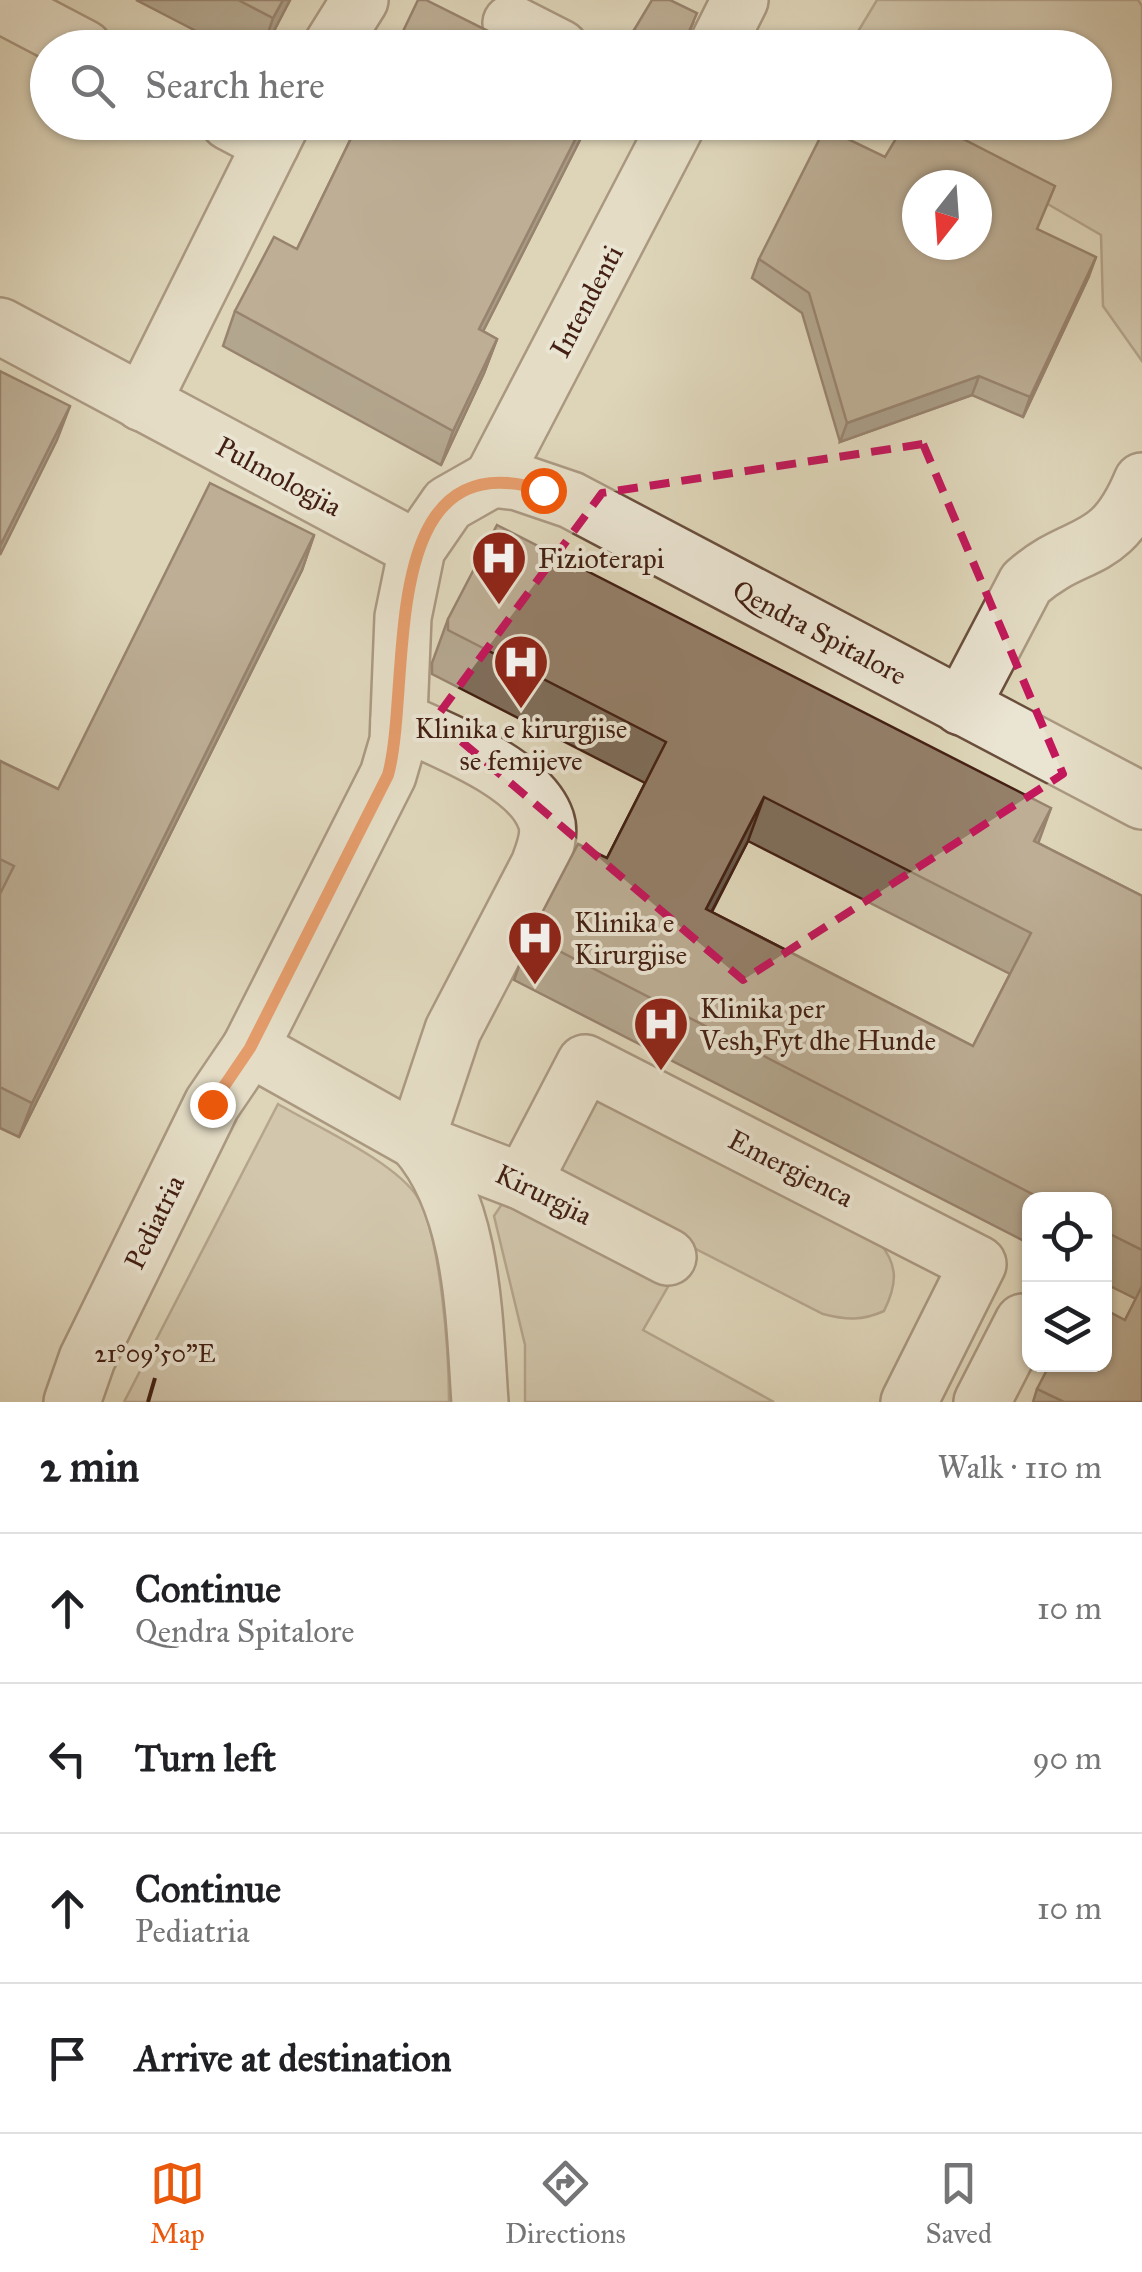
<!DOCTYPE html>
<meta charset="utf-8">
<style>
:root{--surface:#fff;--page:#f2f2f2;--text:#202124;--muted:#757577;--line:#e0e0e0;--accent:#ea580c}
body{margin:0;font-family:"IM FELL Great Primer",serif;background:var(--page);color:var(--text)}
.controls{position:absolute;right:30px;bottom:30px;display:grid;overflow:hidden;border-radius:20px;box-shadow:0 2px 8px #0004}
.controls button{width:90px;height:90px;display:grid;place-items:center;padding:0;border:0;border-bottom:2px solid var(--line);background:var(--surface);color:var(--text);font:50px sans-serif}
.compass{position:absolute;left:902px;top:170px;width:90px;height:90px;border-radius:50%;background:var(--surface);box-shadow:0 2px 8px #0004;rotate:197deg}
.stop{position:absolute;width:30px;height:30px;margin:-22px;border:8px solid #ea580c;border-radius:50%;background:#fff}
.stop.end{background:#ea580c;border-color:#fff;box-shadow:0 2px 10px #0008}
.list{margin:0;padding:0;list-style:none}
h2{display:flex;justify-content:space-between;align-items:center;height:130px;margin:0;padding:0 40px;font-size:42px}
h2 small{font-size:32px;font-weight:400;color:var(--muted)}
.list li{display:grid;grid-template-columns:65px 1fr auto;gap:30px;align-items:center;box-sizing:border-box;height:150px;padding:0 40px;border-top:2px solid var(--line)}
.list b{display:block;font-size:38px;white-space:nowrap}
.list p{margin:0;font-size:32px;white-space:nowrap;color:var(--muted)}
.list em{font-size:32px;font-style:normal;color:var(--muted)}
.icon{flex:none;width:55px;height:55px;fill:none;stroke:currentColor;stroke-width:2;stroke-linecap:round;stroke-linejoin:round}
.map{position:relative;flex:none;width:1142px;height:1402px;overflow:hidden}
.search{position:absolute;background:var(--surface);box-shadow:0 2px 8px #0004;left:30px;right:30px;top:30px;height:110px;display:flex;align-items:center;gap:25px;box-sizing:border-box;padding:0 35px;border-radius:55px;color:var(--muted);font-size:38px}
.sheet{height:730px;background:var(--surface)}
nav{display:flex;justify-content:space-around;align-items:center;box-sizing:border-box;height:140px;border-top:2px solid var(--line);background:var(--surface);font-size:28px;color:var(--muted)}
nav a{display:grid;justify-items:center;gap:5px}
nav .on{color:var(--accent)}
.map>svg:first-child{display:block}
.green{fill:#c4b79d;stroke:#846c58;stroke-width:2.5}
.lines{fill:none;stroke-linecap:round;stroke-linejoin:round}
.minor-casing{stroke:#6a4e3c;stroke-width:60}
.minor{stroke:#eae4d2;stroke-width:55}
.wall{fill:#7f6d5a;stroke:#432013;stroke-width:2.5;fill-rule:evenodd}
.shaded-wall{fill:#68594a;stroke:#432013;stroke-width:2.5}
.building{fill:#947f69;stroke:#432013;stroke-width:2.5;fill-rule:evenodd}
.route{stroke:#ea580c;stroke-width:12}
.marked{fill:none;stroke:#c2185b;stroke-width:8;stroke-dasharray:20 12;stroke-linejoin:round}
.ticks{fill:none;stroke:#432013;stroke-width:4}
.labels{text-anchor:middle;stroke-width:8;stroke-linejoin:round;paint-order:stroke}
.street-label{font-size:28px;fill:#432013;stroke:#eae4d2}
.poi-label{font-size:28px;fill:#432013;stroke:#eae4d2;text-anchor:start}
.ticks-label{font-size:25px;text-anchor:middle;fill:#432013;stroke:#eae4d2;stroke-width:8;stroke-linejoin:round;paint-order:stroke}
</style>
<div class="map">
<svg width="1142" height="1402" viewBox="0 0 1142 1402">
<rect width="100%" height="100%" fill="#ded6b9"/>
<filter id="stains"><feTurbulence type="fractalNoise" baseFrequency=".002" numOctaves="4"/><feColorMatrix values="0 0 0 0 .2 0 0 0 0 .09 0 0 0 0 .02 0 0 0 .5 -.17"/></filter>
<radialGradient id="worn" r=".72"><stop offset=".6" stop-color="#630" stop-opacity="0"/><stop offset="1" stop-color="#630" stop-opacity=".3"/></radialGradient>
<g class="green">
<path d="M877 0H1138L1142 6V361L1103 306 1101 235 908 123 1094 122V48H848Z"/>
<path d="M596 1096 879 1242C899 1266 897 1284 884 1311 862 1321 846 1320 823 1314L555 1177Z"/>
<path d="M278 1104C315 1126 396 1162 418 1198 441 1238 449 1353 449 1402H124Z"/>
<path d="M506 1198 532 1205 669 1285 643 1330 774 1402H525V1345L494 1216Z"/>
</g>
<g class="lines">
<g class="minor-casing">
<g id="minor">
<path d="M0 4 84 48"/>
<path d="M511 23 560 48"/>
<path d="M330 48 360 0"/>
<path d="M716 48 740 0"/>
<path d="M229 122 271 144"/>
<path d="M0 326 417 549"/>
<path d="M142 403 282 122"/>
<path d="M492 479 678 122"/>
<path d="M961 707 1026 583C1078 537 1109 560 1142 481"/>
<path d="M399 720C441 740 530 772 546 820 551 835 544 851 539 865L453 1030 416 1141"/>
<path d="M250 1048 416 1141 523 1182 668 1257"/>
<path d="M416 1141C474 1207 474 1318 480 1402"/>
<path d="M523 1182 585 1063 978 1264 909 1402"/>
<path d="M72 1402 87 1359 212 1104 250 1048 388 775 398 741 403 617 417 549 448 504 492 479 518 482 571 500 1142 801"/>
<path d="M982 1402 1023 1322"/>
</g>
</g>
<use href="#minor" class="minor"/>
</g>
<g class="wall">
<path d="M136 0H290L265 48H229Z"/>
<path d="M693 23 682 48H645L631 40 634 30Z"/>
<path d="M359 122H589L483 331 497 339 484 373 441 465 223 346 235 311 297 249Z"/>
<path d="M1038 230 1089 276 1023 417 972 395 840 442 802 313 752 278 759 259Z"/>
<path d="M314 535 302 570 19 1137 0 1128V761L58 789Z"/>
<path d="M448 619 1038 843 1142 896V1402H1033L1037 1389 1125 1320 1136 1299 1104 1283V1200H1030V1244L514 980 530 936 607 858 645 783 432 674V663ZM748 841 1010 974 973 1046 712 912Z"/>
</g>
<g class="shaded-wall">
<path d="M283 0H290L265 48H263L273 18Z"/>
<path d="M584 122H589L467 363 479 329Z"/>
<path d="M1096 257 1089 276 1023 417 1030 397Z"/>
<path d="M497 339 484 373 441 465 453 431Z"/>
<path d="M979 376 972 395 840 442 847 423Z"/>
<path d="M70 406 57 440 0 555V546Z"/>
<path d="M314 535 302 570 19 1137 32 1103Z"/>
<path d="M764 797 748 841 690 953 706 909Z"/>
<path d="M1051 808 1035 852 1034 841Z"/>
</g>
<g class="building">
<path d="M238 0H283L273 18Z"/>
<path d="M418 0H426L522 48H395Z"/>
<path d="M652 0H670L697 13 682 48H668L634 30Z"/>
<path d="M359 122H584L479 329 497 339 453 431 235 311 274 237 297 249Z"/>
<path d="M906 122H930L1055 186 1037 229 1096 257 1030 397 979 376 847 423 809 293 759 259 825 128 885 157ZM917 185H977V245H917Z"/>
<path d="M0 371 70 406 0 546Z"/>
<path d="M210 483 314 535 32 1103 0 1087V894L14 866 0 859V761L58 789Z"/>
<path d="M497 525 1051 808 1034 841 1142 896V1250L1104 1231V1200H1044L530 936 578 844 607 858 666 742 448 630V619ZM764 797 1031 933 973 1046 706 909Z"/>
<path d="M1142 1286V1402H1064L1037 1389 1050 1364H1104V1309L1125 1320Z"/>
</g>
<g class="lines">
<path class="route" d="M212 1104 250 1048 388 775C413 684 373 437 543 490"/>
</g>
<path d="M0 0H1142V1402H0ZM923 444 1063 774 743 980 435 719 602 493Z" fill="#ded6b9" fill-opacity=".55" fill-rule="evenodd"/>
<path class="marked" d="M923 444 1063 774 743 980 435 719 602 493Z"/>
<path class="ticks" d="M148 1402 155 1378"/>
<defs>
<g id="hospital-pin" transform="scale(2.875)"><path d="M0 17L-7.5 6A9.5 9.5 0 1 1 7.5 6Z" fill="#8f2418" stroke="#eae4d2"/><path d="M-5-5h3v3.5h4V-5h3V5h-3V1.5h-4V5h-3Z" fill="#fff"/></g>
</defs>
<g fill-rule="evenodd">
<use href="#hospital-pin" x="499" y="558"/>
<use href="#hospital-pin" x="521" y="662"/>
<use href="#hospital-pin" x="535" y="938"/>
<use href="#hospital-pin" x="661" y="1024"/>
</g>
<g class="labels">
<g class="street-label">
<text transform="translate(586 301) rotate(-62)" y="10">Intendenti</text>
<text transform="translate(279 476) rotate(28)" y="10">Pulmologjia</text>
<text transform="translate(820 632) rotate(28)" y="10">Qendra Spitalore</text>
<text transform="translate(791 1168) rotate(27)" y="10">Emergjenca</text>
<text transform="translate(544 1194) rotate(26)" y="10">Kirurgjia</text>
<text transform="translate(154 1222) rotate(-64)" y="10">Pediatria</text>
</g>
<g class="poi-label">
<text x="538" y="568">Fizioterapi</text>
<text x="521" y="738" text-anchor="middle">Klinika e kirurgjise<tspan x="521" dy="32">se femijeve</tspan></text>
<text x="574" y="932">Klinika e<tspan x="574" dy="32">Kirurgjise</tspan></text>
<text x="700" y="1018">Klinika per<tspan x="700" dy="32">Vesh,Fyt dhe Hunde</tspan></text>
</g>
</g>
<g class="ticks-label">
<text x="155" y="1362">21°09'50"E</text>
</g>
<rect width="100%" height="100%" filter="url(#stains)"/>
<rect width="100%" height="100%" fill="url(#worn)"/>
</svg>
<div class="controls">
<button><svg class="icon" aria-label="locate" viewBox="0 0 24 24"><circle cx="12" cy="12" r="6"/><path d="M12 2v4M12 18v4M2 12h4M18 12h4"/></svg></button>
<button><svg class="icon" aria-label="layers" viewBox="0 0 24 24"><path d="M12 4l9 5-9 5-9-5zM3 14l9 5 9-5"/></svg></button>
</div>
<svg class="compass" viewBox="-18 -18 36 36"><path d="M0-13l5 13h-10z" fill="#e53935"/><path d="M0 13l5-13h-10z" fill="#757577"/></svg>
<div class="stop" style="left:543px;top:490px"></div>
<div class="stop end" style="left:212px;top:1104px"></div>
<div class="search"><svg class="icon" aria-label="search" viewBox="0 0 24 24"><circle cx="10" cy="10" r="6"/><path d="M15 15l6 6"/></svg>Search here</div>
</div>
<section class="sheet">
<h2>2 min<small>Walk · 110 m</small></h2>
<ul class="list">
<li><svg class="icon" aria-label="ahead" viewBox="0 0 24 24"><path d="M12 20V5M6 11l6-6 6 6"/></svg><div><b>Continue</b><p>Qendra Spitalore</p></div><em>10 m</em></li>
<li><svg class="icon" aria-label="left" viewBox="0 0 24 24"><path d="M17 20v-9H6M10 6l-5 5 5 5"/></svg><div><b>Turn left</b></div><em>90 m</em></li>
<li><svg class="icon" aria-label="ahead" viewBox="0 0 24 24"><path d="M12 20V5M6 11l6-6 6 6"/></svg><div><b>Continue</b><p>Pediatria</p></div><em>10 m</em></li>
<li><svg class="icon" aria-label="arrive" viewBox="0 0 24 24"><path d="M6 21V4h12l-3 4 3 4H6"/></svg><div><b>Arrive at destination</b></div></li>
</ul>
</section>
<nav>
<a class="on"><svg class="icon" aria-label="map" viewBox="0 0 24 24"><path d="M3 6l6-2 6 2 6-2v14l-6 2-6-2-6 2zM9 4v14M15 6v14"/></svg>Map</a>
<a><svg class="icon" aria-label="directions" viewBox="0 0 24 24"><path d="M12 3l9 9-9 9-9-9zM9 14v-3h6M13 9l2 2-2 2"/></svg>Directions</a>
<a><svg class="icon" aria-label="saved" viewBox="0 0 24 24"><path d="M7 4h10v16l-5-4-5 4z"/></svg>Saved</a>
</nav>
